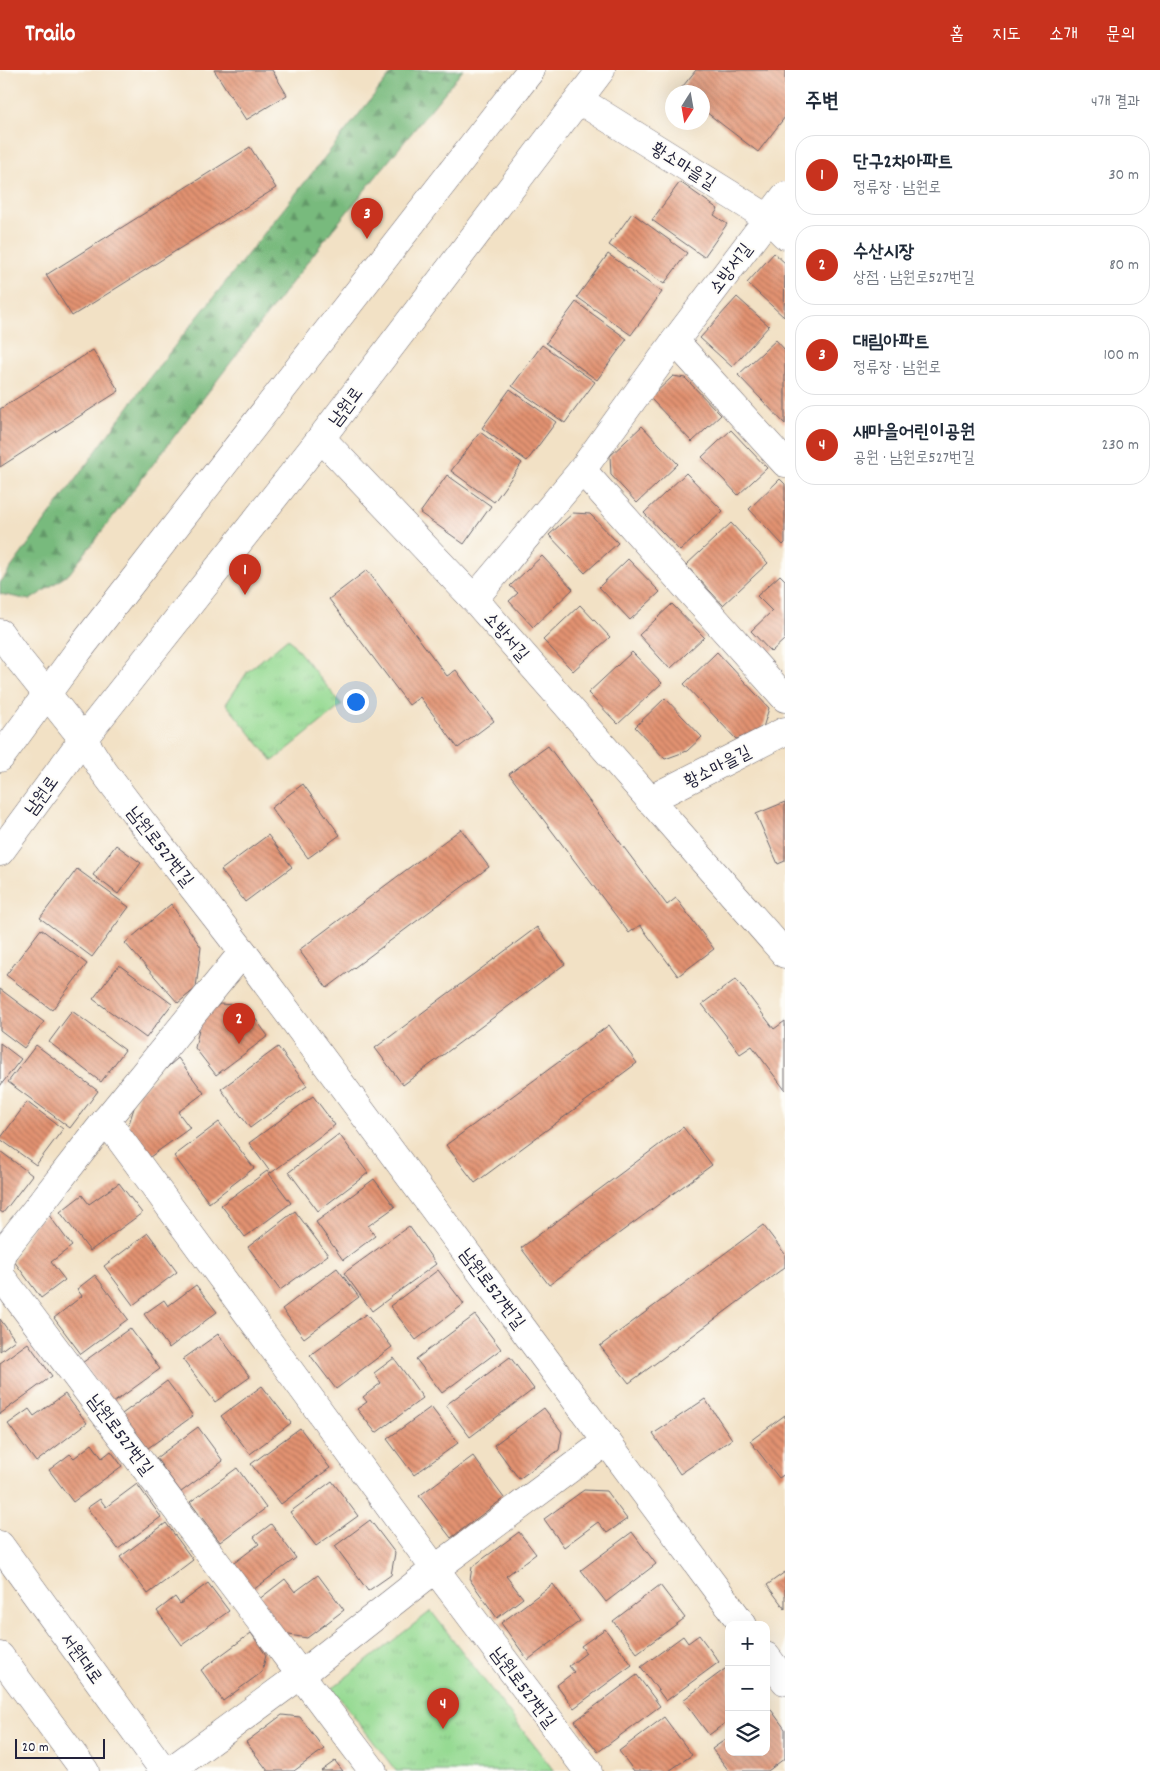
<!DOCTYPE html>
<html lang="ko">
<meta charset="utf-8">
<style>
:root{--surface:#fff;--page:#f6f6f7;--text:#1f2937;--muted:#747a83;--line:#e0e1e3;--accent:#c8321e}
body{margin:0;font-family:Dekko,"Poor Story",sans-serif;background:var(--page);color:var(--text)}
.controls{position:absolute;right:15px;bottom:15px;display:grid;overflow:hidden;border-radius:10px;box-shadow:0 5px 20px #0002}
.controls button{width:45px;height:45px;display:grid;place-items:center;padding:0;border:0;border-bottom:1px solid var(--line);background:var(--surface);color:var(--text);font:25px sans-serif}
.compass{position:absolute;left:665px;top:15px;width:45px;height:45px;border-radius:50%;background:var(--surface);box-shadow:0 5px 20px #0002;rotate:191deg}
.scale{position:absolute;left:15px;bottom:12px;width:90px;box-sizing:border-box;padding-left:5px;border:2px solid #22223b;border-top:0;font-size:14px;line-height:18px;white-space:nowrap;color:#22223b;-webkit-text-stroke:4px #fdfcf7;paint-order:stroke}
.you{position:absolute;left:355px;top:631px;width:18px;height:18px;margin:-12px;border:4px solid #fff;border-radius:50%;background:#1a73e8;box-shadow:0 0 0 8px #1a73e833}
.badge{display:grid;place-items:center;width:32px;height:32px;border-radius:50%;background:var(--accent);color:#fff;font-size:16px;font-weight:700}
.pin{position:absolute;translate:-50% -41px;filter:drop-shadow(0 1px 2px #0008)}
.pin::after{content:'';position:absolute;top:26px;width:18px;height:15px;background:inherit;clip-path:polygon(0 0,100% 0,50% 100%)}
.list{margin:0;padding:0;list-style:none}
h2{display:flex;justify-content:space-between;align-items:center;height:65px;margin:0;padding:0 20px;font-size:21px}
h2 small{font-size:16px;font-weight:400;color:var(--muted)}
.list li{display:grid;grid-template-columns:32px 1fr auto;gap:15px;align-items:center;box-sizing:border-box;height:80px;margin:0 10px 10px;padding:0 10px;border:1px solid var(--line);border-radius:20px}
.list b{display:block;font-size:19px;white-space:nowrap}
.list p{margin:0;font-size:16px;white-space:nowrap;color:var(--muted)}
.list em{font-size:16px;font-style:normal;color:var(--muted)}
.icon{flex:none;width:28px;height:28px;fill:none;stroke:currentColor;stroke-width:2;stroke-linecap:round;stroke-linejoin:round}
.map{position:relative;flex:none;width:785px;height:1701px;overflow:hidden}
header{display:flex;align-items:center;gap:30px;box-sizing:border-box;height:70px;padding:0 25px;background:var(--accent);color:#fff}
header strong{font-size:24px}
nav{display:flex;gap:28px;margin-inline-start:auto;font-size:18px}
main{display:flex}
aside{flex:1;background:var(--surface)}
.map>svg:first-child{display:block}
.forest{fill:url(#forest-firs);stroke:#4d6e5c}
.park{fill:url(#park-tufts);stroke:#5c7e67}
.building{fill:url(#building-back-hatch)}
.lines{fill:none;stroke-linecap:round;stroke-linejoin:round}
.minor-casing{stroke:#6b656b;stroke-width:29}
.minor{stroke:#fff;stroke-width:28}
.labels{text-anchor:middle;stroke-width:4;stroke-linejoin:round;paint-order:stroke}
.street-label{font-size:18px;fill:#22223b;stroke:#fdfcf7}
</style>
<header>
<strong>Trailo</strong>
<nav><a>홈</a><a>지도</a><a>소개</a><a>문의</a></nav>
</header>
<main>
<div class="map">
<svg width="785" height="1701" viewBox="0 0 785 1701">
<defs>
<pattern id="forest-firs" width="22" height="20" patternUnits="userSpaceOnUse" patternTransform="scale(1.25)"><rect width="22" height="20" fill="#78ba7d"/><path d="M5 1l3.5 6h-7zM16 11l3.5 6h-7z" fill="#629768"/></pattern>
<pattern id="park-tufts" width="24" height="20" patternUnits="userSpaceOnUse" patternTransform="scale(1.25)"><rect width="24" height="20" fill="#96da93"/><path d="M3 7l-1-3M5 7V3M7 7l1-3M15 17l-1-3M17 17v-4M19 17l1-3" fill="none" stroke="#81bb80"/></pattern>
<pattern id="building-back-hatch" width="6" height="6" patternUnits="userSpaceOnUse" patternTransform="scale(1.25)"><rect width="6" height="6" fill="#e29271"/><path d="M-1 5l2 2M0 0l6 6M5-1l2 2" fill="none" stroke="#b7775e"/></pattern>
</defs>
<rect width="100%" height="100%" fill="#fdfcf7"/>
<filter id="ink" filterUnits="userSpaceOnUse"><feTurbulence type="fractalNoise" baseFrequency=".02" numOctaves="2"/><feDisplacementMap in="SourceGraphic" scale="10" xChannelSelector="R" yChannelSelector="G"/><feConvolveMatrix kernelMatrix="1 2 1 2 8 2 1 2 1" color-interpolation-filters="sRGB"/></filter>
<filter id="wash" filterUnits="userSpaceOnUse"><feTurbulence type="fractalNoise" baseFrequency=".0096" numOctaves="4" result="noise"/><feDisplacementMap in="SourceGraphic" scale="20" xChannelSelector="R" yChannelSelector="G"/><feGaussianBlur stdDeviation="1.12" result="paint"/><feColorMatrix in="noise" values="0 0 0 0 0 0 0 0 0 0 0 0 0 0 0 0 0 1.4 0 .05"/><feComposite in="paint" operator="in"/></filter>
<g filter="url(#wash)">
<rect width="100%" height="100%" fill="#f2e1c5"/>
<path class="forest" d="M394 0H463L329 164 69 504 30 530 0 524V513L150 307Z"/>
<g class="park">
<path d="M288 568 342 635 273 691 226 634 248 601Z"/>
<path d="M431 1541 554 1701H396L332 1618Z"/>
</g>
<g id="blocks">
<g class="building">
<path d="M214 0H272L287 25 246 50Z"/>
<path d="M696 0H785V47L758 82 702 39V22H682L679 21Z"/>
<path d="M250 77 276 118 72 246 46 205Z"/>
<path d="M680 112 718 139 714 145 727 154 704 187 652 150Z"/>
<path d="M632 143 687 183 664 214 609 175Z"/>
<path d="M774 183 785 193 784 247 747 213Z"/>
<path d="M608 184 662 222 631 265 577 227Z"/>
<path d="M737 227 769 256 732 297 700 268Z"/>
<path d="M576 232 627 269 597 310 546 273Z"/>
<path d="M776 270 785 280V354L738 305Z"/>
<path d="M542 275 595 312 565 353 512 316Z"/>
<path d="M93 280 119 321 0 397V339Z"/>
<path d="M673 306 685 308 721 345 692 372 650 328Z"/>
<path d="M510 319 556 352 527 391 482 358Z"/>
<path d="M642 356 678 394 637 433 611 405 610 386Z"/>
<path d="M731 360 767 398 738 425 702 387Z"/>
<path d="M480 362 522 393 494 432 451 401Z"/>
<path d="M686 403 723 441 680 481 644 443Z"/>
<path d="M447 405 491 436 464 474 420 443Z"/>
<path d="M780 409 785 414V473L783 475 749 439Z"/>
<path d="M573 443 590 444 618 473 585 503 549 465Z"/>
<path d="M731 453 768 493 723 535 686 495Z"/>
<path d="M542 486 573 519 533 557 509 531 518 523 510 516Z"/>
<path d="M628 489 660 522 630 550 599 517Z"/>
<path d="M367 500 447 606 456 600 494 651 458 678 420 627 409 635 329 529Z"/>
<path d="M780 505 785 510V569L771 582 751 561 772 541 757 526Z"/>
<path d="M672 534 704 567 670 599 639 565Z"/>
<path d="M580 535 610 567 573 601 543 570Z"/>
<path d="M632 582 662 613 618 654 588 623Z"/>
<path d="M717 582 769 638 762 661 736 669 684 614Z"/>
<path d="M665 628 702 667 687 681 665 689 635 657Z"/>
<path d="M548 676 667 835 676 828 714 879 678 906 640 855 629 863 509 704Z"/>
<path d="M303 714 340 765 308 788 271 738Z"/>
<path d="M785 732V791L778 794 756 744Z"/>
<path d="M461 759 489 797 327 918 299 880Z"/>
<path d="M268 765 292 797 245 832 221 800Z"/>
<path d="M116 775 141 793 118 824 93 805Z"/>
<path d="M77 799 129 837 92 887 40 848Z"/>
<path d="M171 834 201 877 196 918 178 933 125 873Z"/>
<path d="M537 857 565 894 403 1015 375 978Z"/>
<path d="M41 859 87 894 52 940 6 905Z"/>
<path d="M119 895 172 934 146 968 93 929Z"/>
<path d="M736 909 774 959 785 951V1020L752 976 740 984 702 934Z"/>
<path d="M0 919 44 952 24 978 0 960Z"/>
<path d="M220 934 246 936 268 966 216 1005 195 978 201 949Z"/>
<path d="M72 941 125 980 101 1012 49 972Z"/>
<path d="M609 955 637 993 475 1113 446 1075Z"/>
<path d="M0 973 21 989 0 1016Z"/>
<path d="M36 975 98 1021 70 1058 8 1012Z"/>
<path d="M278 977 307 1016 250 1058 221 1019Z"/>
<path d="M178 988 204 1023 178 1042 190 1058 150 1087 128 1057 139 1022Z"/>
<path d="M313 1026 335 1055 271 1103 249 1073Z"/>
<path d="M27 1032 63 1059 36 1095 0 1069Z"/>
<path d="M219 1052 254 1098 209 1133 174 1086Z"/>
<path d="M683 1057 712 1095 549 1215 521 1178Z"/>
<path d="M339 1064 368 1103 318 1141 289 1102Z"/>
<path d="M0 1081 32 1105 3 1143 0 1141Z"/>
<path d="M267 1101 291 1133 245 1167 221 1135Z"/>
<path d="M374 1109 395 1137 368 1156 375 1166 343 1190 316 1152Z"/>
<path d="M119 1113 142 1143 90 1181 60 1142 82 1125 89 1134Z"/>
<path d="M295 1141 328 1185 280 1220 248 1177Z"/>
<path d="M48 1144 72 1176 51 1192 65 1210 41 1228 14 1191 35 1153Z"/>
<path d="M763 1155 785 1184V1197L629 1313 600 1276Z"/>
<path d="M409 1156 436 1194 372 1241 344 1203Z"/>
<path d="M148 1163 177 1202 133 1235 104 1196Z"/>
<path d="M337 1198 359 1227 304 1268 282 1239Z"/>
<path d="M438 1200 464 1234 416 1270 390 1236Z"/>
<path d="M95 1205 128 1249 81 1284 54 1248 82 1226 77 1219Z"/>
<path d="M196 1215 217 1242 169 1278 144 1244 164 1230 168 1236Z"/>
<path d="M366 1244 392 1277 336 1319 310 1285Z"/>
<path d="M475 1245 501 1279 442 1323 416 1289Z"/>
<path d="M0 1249 15 1270 0 1281Z"/>
<path d="M130 1258 160 1299 113 1333 82 1293Z"/>
<path d="M218 1264 250 1307 215 1332 183 1289Z"/>
<path d="M28 1273 52 1306 0 1344V1293Z"/>
<path d="M510 1287 534 1319 470 1367 446 1335Z"/>
<path d="M394 1288 423 1328 376 1363 357 1339 367 1332 363 1327 381 1313 374 1303Z"/>
<path d="M167 1311 193 1346 148 1378 122 1344Z"/>
<path d="M262 1316 291 1353 250 1384 221 1346Z"/>
<path d="M65 1324 87 1353 36 1392 8 1354 29 1339 34 1346Z"/>
<path d="M705 1329 732 1369 680 1404 653 1364Z"/>
<path d="M431 1337 458 1373 414 1405 387 1369Z"/>
<path d="M544 1338 562 1362 559 1380 519 1409 494 1375Z"/>
<path d="M785 1345V1404L779 1408 750 1371Z"/>
<path d="M198 1357 223 1391 181 1422 156 1388Z"/>
<path d="M300 1358 330 1398 281 1434 251 1394Z"/>
<path d="M92 1374 102 1388 111 1381 122 1396 73 1432 49 1400 70 1384 74 1388Z"/>
<path d="M473 1386 504 1428 451 1468 419 1426Z"/>
<path d="M237 1398 266 1438 220 1472 190 1432Z"/>
<path d="M332 1411 358 1446 316 1476 290 1442Z"/>
<path d="M137 1414 161 1447 118 1479 87 1438 100 1429 106 1437Z"/>
<path d="M584 1420 606 1421 627 1449 607 1463 598 1452 564 1477 544 1449Z"/>
<path d="M370 1450 395 1483 391 1505 368 1521 335 1476Z"/>
<path d="M166 1453 193 1490 148 1524 120 1487Z"/>
<path d="M271 1454 296 1488 253 1520 234 1493 259 1474 254 1467Z"/>
<path d="M519 1462 536 1484 506 1506 523 1528 497 1548 470 1510 472 1497Z"/>
<path d="M632 1462 656 1494 606 1532 581 1500Z"/>
<path d="M785 1502V1539L767 1515Z"/>
<path d="M318 1505 344 1540 307 1568 283 1564 258 1530 285 1509 295 1522Z"/>
<path d="M208 1513 229 1541 182 1575 157 1541 175 1527 180 1534Z"/>
<path d="M553 1514 580 1551 528 1590 501 1553Z"/>
<path d="M660 1515 685 1548 637 1583 613 1551Z"/>
<path d="M605 1559 632 1595 574 1638 557 1615 574 1602 569 1596 586 1583 581 1576Z"/>
<path d="M251 1563 266 1585 262 1602 223 1631 201 1600Z"/>
<path d="M699 1565 719 1592 666 1631 641 1597 683 1566 688 1573Z"/>
<path d="M729 1596V1650L709 1665 683 1630Z"/>
<path d="M637 1605 660 1636 598 1682 575 1651Z"/>
<path d="M769 1637 785 1659V1688L768 1701H729L712 1679 729 1667V1682H766V1639Z"/>
<path d="M282 1645 300 1647 324 1679 294 1701H268L246 1672Z"/>
<path d="M664 1647 692 1685 669 1701H634L619 1681Z"/>
<path d="M335 1691 343 1701H321Z"/>
</g>
</g>
</g>
<g filter="url(#ink)">
<use href="#blocks" fill-opacity="0" stroke="#6b656b" stroke-width="1"/>
<g class="lines">
<g class="minor-casing">
<g id="minor">
<path d="M579 30 768 148 785 165"/>
<path d="M675 271 785 393"/>
<path d="M321 368 474 529 785 884"/>
<path d="M582 400 785 628"/>
<path d="M474 529 582 400 675 271 785 126"/>
<path d="M0 563 18 588 83 669 104 702 135 743 243 882 743 1555"/>
<path d="M0 688 79 580 531 0"/>
<path d="M649 730 785 661"/>
<path d="M0 782 83 669 321 368 601 0"/>
<path d="M243 882 106 1050 1 1184 0 1205 373 1701"/>
<path d="M106 1050 435 1499 588 1701"/>
<path d="M0 1475 164 1701"/>
<path d="M0 1586 85 1701"/>
<path d="M766 1586 785 1611"/>
<path d="M170 1701 302 1604 435 1499 607 1371"/>
</g>
</g>
<use href="#minor" class="minor"/>
</g>
</g>
<g class="labels">
<g class="street-label">
<text transform="translate(684 95) rotate(32)" y="6">황소마을길</text>
<text transform="translate(730 198) rotate(-53)" y="6">소방서길</text>
<text transform="translate(345 336) rotate(-53)" y="6">남원로</text>
<text transform="translate(507 566) rotate(49)" y="6">소방서길</text>
<text transform="translate(717 696) rotate(-27)" y="6">황소마을길</text>
<text transform="translate(41 725) rotate(-54)" y="6">남원로</text>
<text transform="translate(161 776) rotate(52)" y="6">남원로527번길</text>
<text transform="translate(493 1218) rotate(53)" y="6">남원로527번길</text>
<text transform="translate(121 1364) rotate(53)" y="6">남원로527번길</text>
<text transform="translate(82 1588) rotate(54)" y="6">서원대로</text>
<text transform="translate(524 1617) rotate(53)" y="6">남원로527번길</text>
</g>
</g>
</svg>
<div class="controls">
<button>+</button>
<button>−</button>
<button><svg class="icon" aria-label="layers" viewBox="0 0 24 24"><path d="M12 4l9 5-9 5-9-5zM3 14l9 5 9-5"/></svg></button>
</div>
<svg class="compass" viewBox="-18 -18 36 36"><path d="M0-13l5 13h-10z" fill="#e53935"/><path d="M0 13l5-13h-10z" fill="#747a83"/></svg>
<div class="scale">20 m</div>
<div class="you"></div>
<div class="pin badge" style="left:245px;top:525px">1</div>
<div class="pin badge" style="left:239px;top:974px">2</div>
<div class="pin badge" style="left:367px;top:169px">3</div>
<div class="pin badge" style="left:443px;top:1659px">4</div>
</div>
<aside>
<h2>주변<small>4개 결과</small></h2>
<ul class="list">
<li><span class="badge">1</span><div><b>단구2차아파트</b><p>정류장 · 남원로</p></div><em>30 m</em></li>
<li><span class="badge">2</span><div><b>수산시장</b><p>상점 · 남원로527번길</p></div><em>80 m</em></li>
<li><span class="badge">3</span><div><b>대림아파트</b><p>정류장 · 남원로</p></div><em>100 m</em></li>
<li><span class="badge">4</span><div><b>새마을어린이공원</b><p>공원 · 남원로527번길</p></div><em>230 m</em></li>
</ul>
</aside>
</main>
